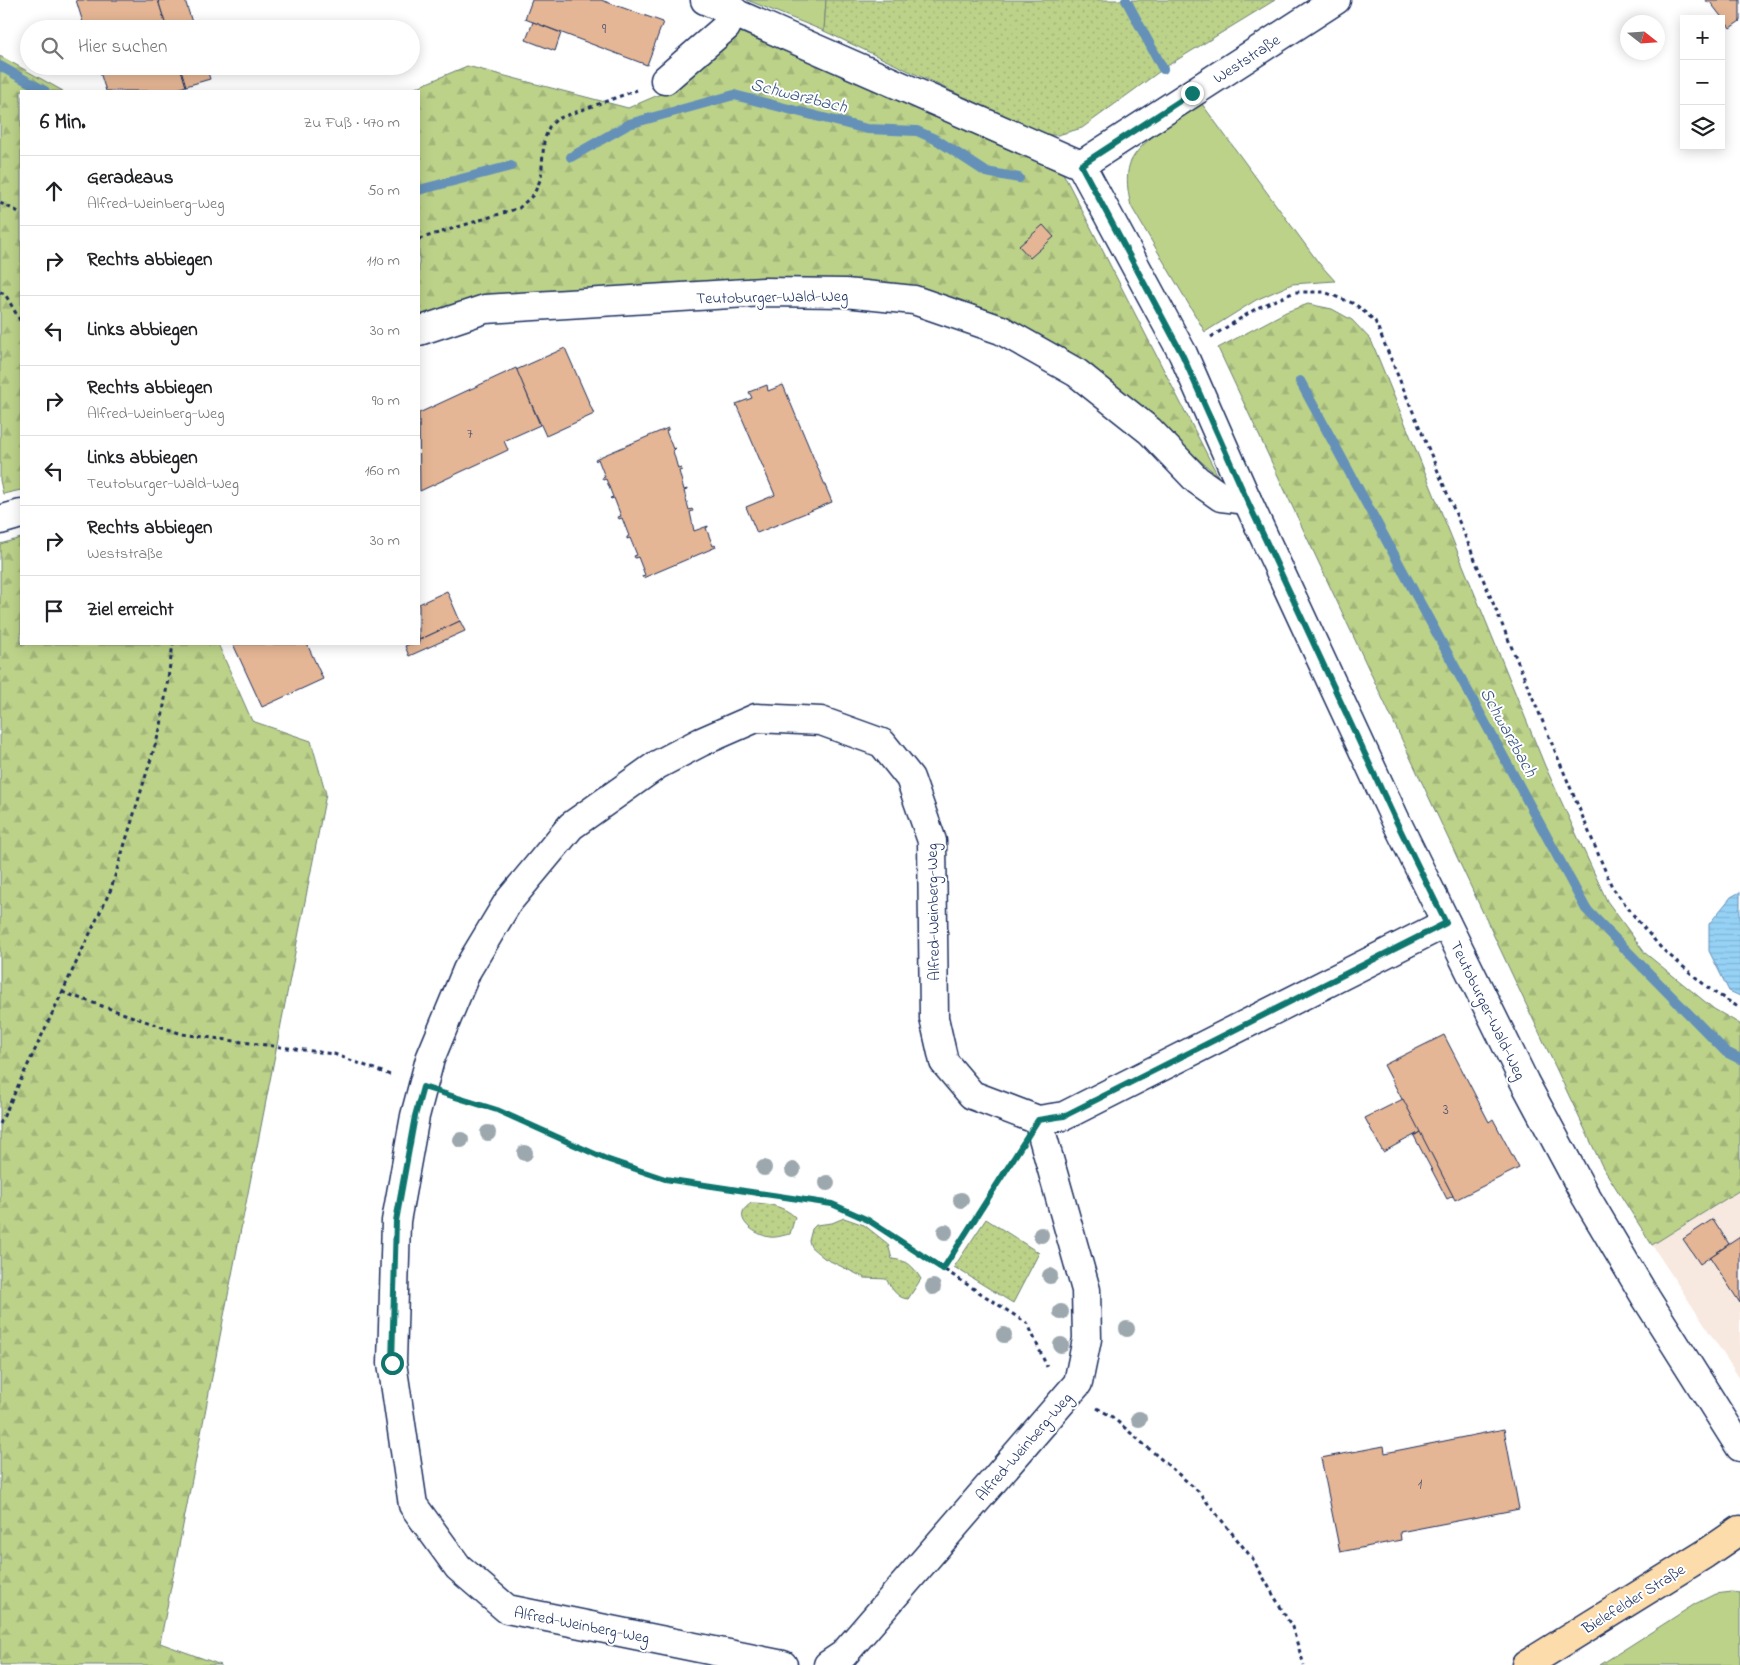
<!DOCTYPE html>
<html lang="de">
<meta charset="utf-8">
<style>
:root{--surface:#fff;--page:#f6f6f6;--text:#202124;--muted:#757577;--line:#e0e0e0}
body{margin:0;font-family:"Indie Flower",sans-serif;background:var(--page);color:var(--text)}
.controls{position:absolute;right:15px;top:15px;display:grid;overflow:hidden;border-radius:0px;box-shadow:0 2px 12px #0003}
.controls button{width:45px;height:45px;display:grid;place-items:center;padding:0;border:0;border-bottom:1px solid var(--line);background:var(--surface);color:var(--text);font:25px sans-serif}
.compass{position:absolute;left:1620px;top:15px;width:45px;height:45px;border-radius:50%;background:var(--surface);box-shadow:0 2px 12px #0003;rotate:107deg}
.stop{position:absolute;width:15px;height:15px;margin:-11px;border:4px solid #0f766e;border-radius:50%;background:#fff}
.stop.end{background:#0f766e;border-color:#fff;box-shadow:0 1px 5px #0008}
.list{margin:0;padding:0;list-style:none}
h2{display:flex;justify-content:space-between;align-items:center;height:65px;margin:0;padding:0 20px;font-size:21px}
h2 small{font-size:16px;font-weight:400;color:var(--muted)}
.list li{display:grid;grid-template-columns:32px 1fr auto;gap:15px;align-items:center;box-sizing:border-box;height:70px;padding:0 20px;border-top:1px solid var(--line)}
.list b{display:block;font-size:19px;white-space:nowrap}
.list p{margin:0;font-size:16px;white-space:nowrap;color:var(--muted)}
.list em{font-size:16px;font-style:normal;color:var(--muted)}
.icon{flex:none;width:28px;height:28px;fill:none;stroke:currentColor;stroke-width:2;stroke-linecap:round;stroke-linejoin:round}
.map{position:relative;flex:none;width:1740px;height:1665px;overflow:hidden}
.search{position:absolute;background:var(--surface);box-shadow:0 2px 12px #0003;left:20px;top:20px;width:400px;height:55px;display:flex;align-items:center;gap:12px;box-sizing:border-box;padding:0 18px;border-radius:28px;color:var(--muted);font-size:19px}
.panel{position:absolute;background:var(--surface);box-shadow:0 2px 12px #0003;left:20px;top:90px;width:400px;height:555px;border-radius:0px}
.map>svg:first-child{display:block}
.built{fill:#f7e9df}
.grass{fill:#bcd289;stroke:#6c8074}
.forest{fill:url(#forest-firs);stroke:#6c8074}
.park{fill:url(#park-dots);stroke:#6c8074}
.water{fill:url(#water-rules);stroke:#6591b9}
.lines{fill:none;stroke-linecap:round;stroke-linejoin:round}
.stream{stroke:#6591b9;stroke-width:10}
.building{fill:#e5b695;stroke:#1b2f5e}
.minor-casing{stroke:#1b2f5e;stroke-width:31}
.major-casing{stroke:#1b2f5e;stroke-width:31}
.path{stroke:#1b2f5e;stroke-width:3;stroke-dasharray:4 4;stroke-linecap:butt}
.minor{stroke:#fff;stroke-width:28}
.major{stroke:#fddcac;stroke-width:28}
.tree{fill:#9ca8ae}
.route{stroke:#0f766e;stroke-width:6}
.labels{text-anchor:middle;stroke-width:4;stroke-linejoin:round;paint-order:stroke}
.number-label{font-size:14px;fill:#4e516c}
.street-label{font-size:16px;fill:#1b2f5e;stroke:#fff}
.water-label{font-size:18px;font-style:italic;fill:#3a5884;stroke:#fff}
</style>
<div class="map">
<svg width="1740" height="1665" viewBox="0 0 1740 1665">
<defs>
<pattern id="forest-firs" width="22" height="20" patternUnits="userSpaceOnUse" patternTransform="scale(1.25)"><rect width="22" height="20" fill="#bcd289"/><path d="M5 1l3.5 6h-7zM16 11l3.5 6h-7z" fill="#a1b579"/></pattern>
<pattern id="park-dots" width="8" height="8" patternUnits="userSpaceOnUse" patternTransform="scale(1.25)"><rect width="8" height="8" fill="#bcd289"/><path d="M2 2h.1M6 6h.1" fill="none" stroke="#a1b579" stroke-width="1.8" stroke-linecap="round"/></pattern>
<pattern id="water-rules" width="6" height="5" patternUnits="userSpaceOnUse" patternTransform="scale(1.25)"><rect width="6" height="5" fill="#96d2f6"/><path d="M0 2.5h6" fill="none" stroke="#81b5d5"/></pattern>
</defs>
<rect width="100%" height="100%" fill="#fff"/>
<filter id="ink" filterUnits="userSpaceOnUse"><feTurbulence type="fractalNoise" baseFrequency=".02" numOctaves="2"/><feDisplacementMap in="SourceGraphic" scale="10" xChannelSelector="R" yChannelSelector="G"/><feConvolveMatrix kernelMatrix="1 2 1 2 8 2 1 2 1" color-interpolation-filters="sRGB"/></filter>
<g filter="url(#ink)">
<path class="built" d="M1740 1190V1379L1652 1245Z"/>
<g class="grass">
<path d="M747 0H826L824 31Z"/>
<path d="M1202 104 1318 262 1335 281 1292 284 1256 300 1205 332 1131 206C1128 193 1125 177 1130 163 1141 138 1180 119 1202 104Z"/>
<path d="M1732 1592 1740 1593V1665H1600L1695 1604 1715 1594Z"/>
</g>
<g class="forest">
<path d="M738 31 1063 173 1218 476 1084 361 919 287 419 318V91H408L467 66 628 108 670 90Z"/>
<path d="M0 56 63 91H21V490L3 494 0 480Z"/>
<path d="M1308 304 1332 309 1352 320 1371 340 1545 766 1607 901 1645 953 1714 1009 1740 1024V1190L1652 1245 1602 1166 1218 348 1286 312Z"/>
<path d="M21 538V644H218L252 721 311 741 326 794 160 1643 221 1665H0V544Z"/>
</g>
<g class="park">
<path d="M826 0H1275L1167 66 1082 128 1058 135H1045L824 31Z"/>
<path d="M751 1203C766 1203 784 1206 795 1217L790 1234C784 1235 776 1238 770 1237 760 1236 739 1225 743 1212 744 1208 748 1206 751 1203Z"/>
<path d="M844 1218 864 1225 888 1244 892 1259C909 1261 912 1265 921 1279L908 1299C896 1298 892 1288 886 1279L865 1278 824 1258 811 1247 809 1241 812 1229 816 1225 832 1223Z"/>
<path d="M986 1219 1039 1253 1013 1303 954 1267Z"/>
</g>
<path class="water" d="M1740 892V996L1729 991 1709 951V924L1731 897Z"/>
<g class="lines">
<g class="stream">
<path d="M1126 0 1163 69"/>
<path d="M0 66 45 91"/>
<path d="M571 157 629 124 734 95 867 129 917 131 937 140 986 172 1019 178"/>
<path d="M419 190 511 166"/>
<path d="M1300 381 1586 909 1726 1052 1740 1059"/>
</g>
</g>
<g class="building">
<path d="M76 0H158L167 29H85Z"/>
<path d="M158 0H185L194 29H167Z"/>
<path d="M532 0H601L663 22 647 65 525 19Z"/>
<path d="M1706 0H1740V21L1730 28 1710 2 1708 3Z"/>
<path d="M533 22 561 33 555 51 526 40Z"/>
<path d="M98 66H180L186 86 172 91H106Z"/>
<path d="M180 66H206L210 79 186 86Z"/>
<path d="M1043 225 1054 237 1030 258 1019 246Z"/>
<path d="M565 348 594 414 546 436 516 370Z"/>
<path d="M516 368 540 425 504 441 508 450 420 491 419 413Z"/>
<path d="M767 385 768 391 783 385 832 502 757 533 746 507 775 495 736 404 752 398 749 392Z"/>
<path d="M668 428V430L666 431 673 449 676 448 673 451 678 469 681 468 682 470 679 471 684 490 687 489V490L684 491 689 510 692 509 693 511 690 512 694 531 708 526V527L706 528 713 546 715 545 716 547 643 578 642 576 645 575 638 557 635 558 634 556 637 555 630 538 627 539V537L629 536 622 518 619 519 618 517 621 516 614 498 611 499 610 498 613 497 606 479 603 480 602 478 605 477 598 459 596 461 595 459Z"/>
<path d="M447 591 460 621 419 640V604Z"/>
<path d="M460 621 465 631 409 656 405 646 410 644H419V640Z"/>
<path d="M233 644H307L323 679 262 707Z"/>
<path d="M1444 1035 1489 1122 1493 1119 1519 1168 1455 1200 1384 1065Z"/>
<path d="M1403 1099 1420 1132 1383 1152 1365 1118Z"/>
<path d="M1420 1132 1453 1196 1447 1199 1414 1136Z"/>
<path d="M1713 1219 1729 1244 1700 1264 1683 1239Z"/>
<path d="M1740 1237V1303L1710 1257Z"/>
<path d="M1504 1429 1519 1509 1400 1532 1401 1540 1340 1552 1321 1458 1384 1446 1385 1453Z"/>
</g>
<g class="lines">
<g class="minor-casing">
<g id="minor">
<path d="M705 0 1081 165 1183 354 1247 500 1396 821 1525 1083 1585 1195 1646 1298 1740 1447"/>
<path d="M665 80 726 27 734 11"/>
<path d="M1081 165 1336 0"/>
<path d="M419 331 485 309 763 292 845 293 914 300 1001 330 1077 373 1150 431 1197 480 1221 497 1247 500"/>
<path d="M0 520 21 514"/>
<path d="M783 1665 507 1609 458 1567 413 1505 392 1363 396 1221 415 1116 430 1059 467 970 508 902 571 826 657 765 701 742 756 718 821 721 882 743 910 778 932 841 934 1018 944 1062 972 1095 1038 1120 1064 1116 1446 923"/>
<path d="M828 1665 843 1655 1078 1383 1087 1339 1086 1290 1038 1120"/>
</g>
</g>
<g class="major-casing">
<path id="major" d="M1526 1665 1705 1554 1740 1530"/>
</g>
<g class="path">
<path d="M0 203 21 213"/>
<path d="M419 239 519 208 534 194 541 178 544 141 549 127 557 119 637 90"/>
<path d="M0 292 5 294 21 322"/>
<path d="M1211 337 1257 308 1295 292H1324L1355 304 1375 321 1612 887 1638 921 1662 949 1712 991 1740 1008"/>
<path d="M62 992 182 1034 334 1054 393 1076"/>
<path d="M453 1096 497 1110 606 1159 665 1179 832 1204 868 1220 1028 1324 1047 1367"/>
<path d="M0 1124 111 889 161 726 173 644"/>
<path d="M943 1269 1014 1158"/>
<path d="M1097 1408 1111 1416 1198 1491 1252 1558 1292 1627 1304 1665"/>
</g>
<use href="#minor" class="minor"/>
<use href="#major" class="major"/>
</g>
<g class="tree">
<circle cx="488" cy="1133" r="8"/>
<circle cx="461" cy="1140" r="8"/>
<circle cx="525" cy="1153" r="8"/>
<circle cx="764" cy="1168" r="8"/>
<circle cx="793" cy="1170" r="8"/>
<circle cx="827" cy="1183" r="8"/>
<circle cx="961" cy="1200" r="8"/>
<circle cx="945" cy="1232" r="8"/>
<circle cx="1041" cy="1235" r="8"/>
<circle cx="1050" cy="1276" r="8"/>
<circle cx="933" cy="1287" r="8"/>
<circle cx="1061" cy="1312" r="8"/>
<circle cx="1127" cy="1329" r="8"/>
<circle cx="1004" cy="1335" r="8"/>
<circle cx="1061" cy="1345" r="8"/>
<circle cx="1139" cy="1419" r="8"/>
</g>
</g>
<g class="lines" filter="url(#ink)">
<path class="route" d="M392 1363 396 1221 415 1116 423 1087 497 1110 606 1159 665 1179 832 1204 868 1220 943 1269 1038 1120 1064 1116 1446 923 1396 821 1247 500 1182 354 1081 165 1192 93"/>
</g>
<g class="labels">
<g class="number-label">
<text x="604" y="33">9</text>
<text x="470" y="438">7</text>
<text x="1446" y="1114">3</text>
<text x="1420" y="1488">1</text>
</g>
<g class="street-label">
<text transform="translate(1246 58) rotate(-33)" y="6">Weststraße</text>
<text transform="translate(772 296) rotate(-1)" y="6">Teutoburger-Wald-Weg</text>
<text transform="translate(932 912) rotate(-91)" y="6">Alfred-Weinberg-Weg</text>
<text transform="translate(1489 1010) rotate(64)" y="6">Teutoburger-Wald-Weg</text>
<text transform="translate(1023 1446) rotate(-49)" y="6">Alfred-Weinberg-Weg</text>
<text transform="translate(1633 1598) rotate(-32)" y="6">Bielefelder Straße</text>
<text transform="translate(582 1624) rotate(11)" y="6">Alfred-Weinberg-Weg</text>
</g>
<g class="water-label">
<text transform="translate(799 95) rotate(14)" y="6">Schwarzbach</text>
<text transform="translate(1509 732) rotate(61)" y="6">Schwarzbach</text>
</g>
</g>
</svg>
<div class="controls">
<button>+</button>
<button>−</button>
<button><svg class="icon" aria-label="layers" viewBox="0 0 24 24"><path d="M12 4l9 5-9 5-9-5zM3 14l9 5 9-5"/></svg></button>
</div>
<svg class="compass" viewBox="-18 -18 36 36"><path d="M0-13l5 13h-10z" fill="#e53935"/><path d="M0 13l5-13h-10z" fill="#757577"/></svg>
<div class="stop" style="left:392px;top:1363px"></div>
<div class="stop end" style="left:1192px;top:93px"></div>
<div class="search"><svg class="icon" aria-label="search" viewBox="0 0 24 24"><circle cx="10" cy="10" r="6"/><path d="M15 15l6 6"/></svg>Hier suchen</div>
<section class="panel">
<h2>6 Min.<small>Zu Fuß · 470 m</small></h2>
<ul class="list">
<li><svg class="icon" aria-label="ahead" viewBox="0 0 24 24"><path d="M12 20V5M6 11l6-6 6 6"/></svg><div><b>Geradeaus</b><p>Alfred-Weinberg-Weg</p></div><em>50 m</em></li>
<li><svg class="icon" aria-label="right" viewBox="0 0 24 24"><path d="M7 20v-9h11M14 6l5 5-5 5"/></svg><div><b>Rechts abbiegen</b></div><em>110 m</em></li>
<li><svg class="icon" aria-label="left" viewBox="0 0 24 24"><path d="M17 20v-9H6M10 6l-5 5 5 5"/></svg><div><b>Links abbiegen</b></div><em>30 m</em></li>
<li><svg class="icon" aria-label="right" viewBox="0 0 24 24"><path d="M7 20v-9h11M14 6l5 5-5 5"/></svg><div><b>Rechts abbiegen</b><p>Alfred-Weinberg-Weg</p></div><em>90 m</em></li>
<li><svg class="icon" aria-label="left" viewBox="0 0 24 24"><path d="M17 20v-9H6M10 6l-5 5 5 5"/></svg><div><b>Links abbiegen</b><p>Teutoburger-Wald-Weg</p></div><em>160 m</em></li>
<li><svg class="icon" aria-label="right" viewBox="0 0 24 24"><path d="M7 20v-9h11M14 6l5 5-5 5"/></svg><div><b>Rechts abbiegen</b><p>Weststraße</p></div><em>30 m</em></li>
<li><svg class="icon" aria-label="arrive" viewBox="0 0 24 24"><path d="M6 21V4h12l-3 4 3 4H6"/></svg><div><b>Ziel erreicht</b></div></li>
</ul>
</section>
</div>
